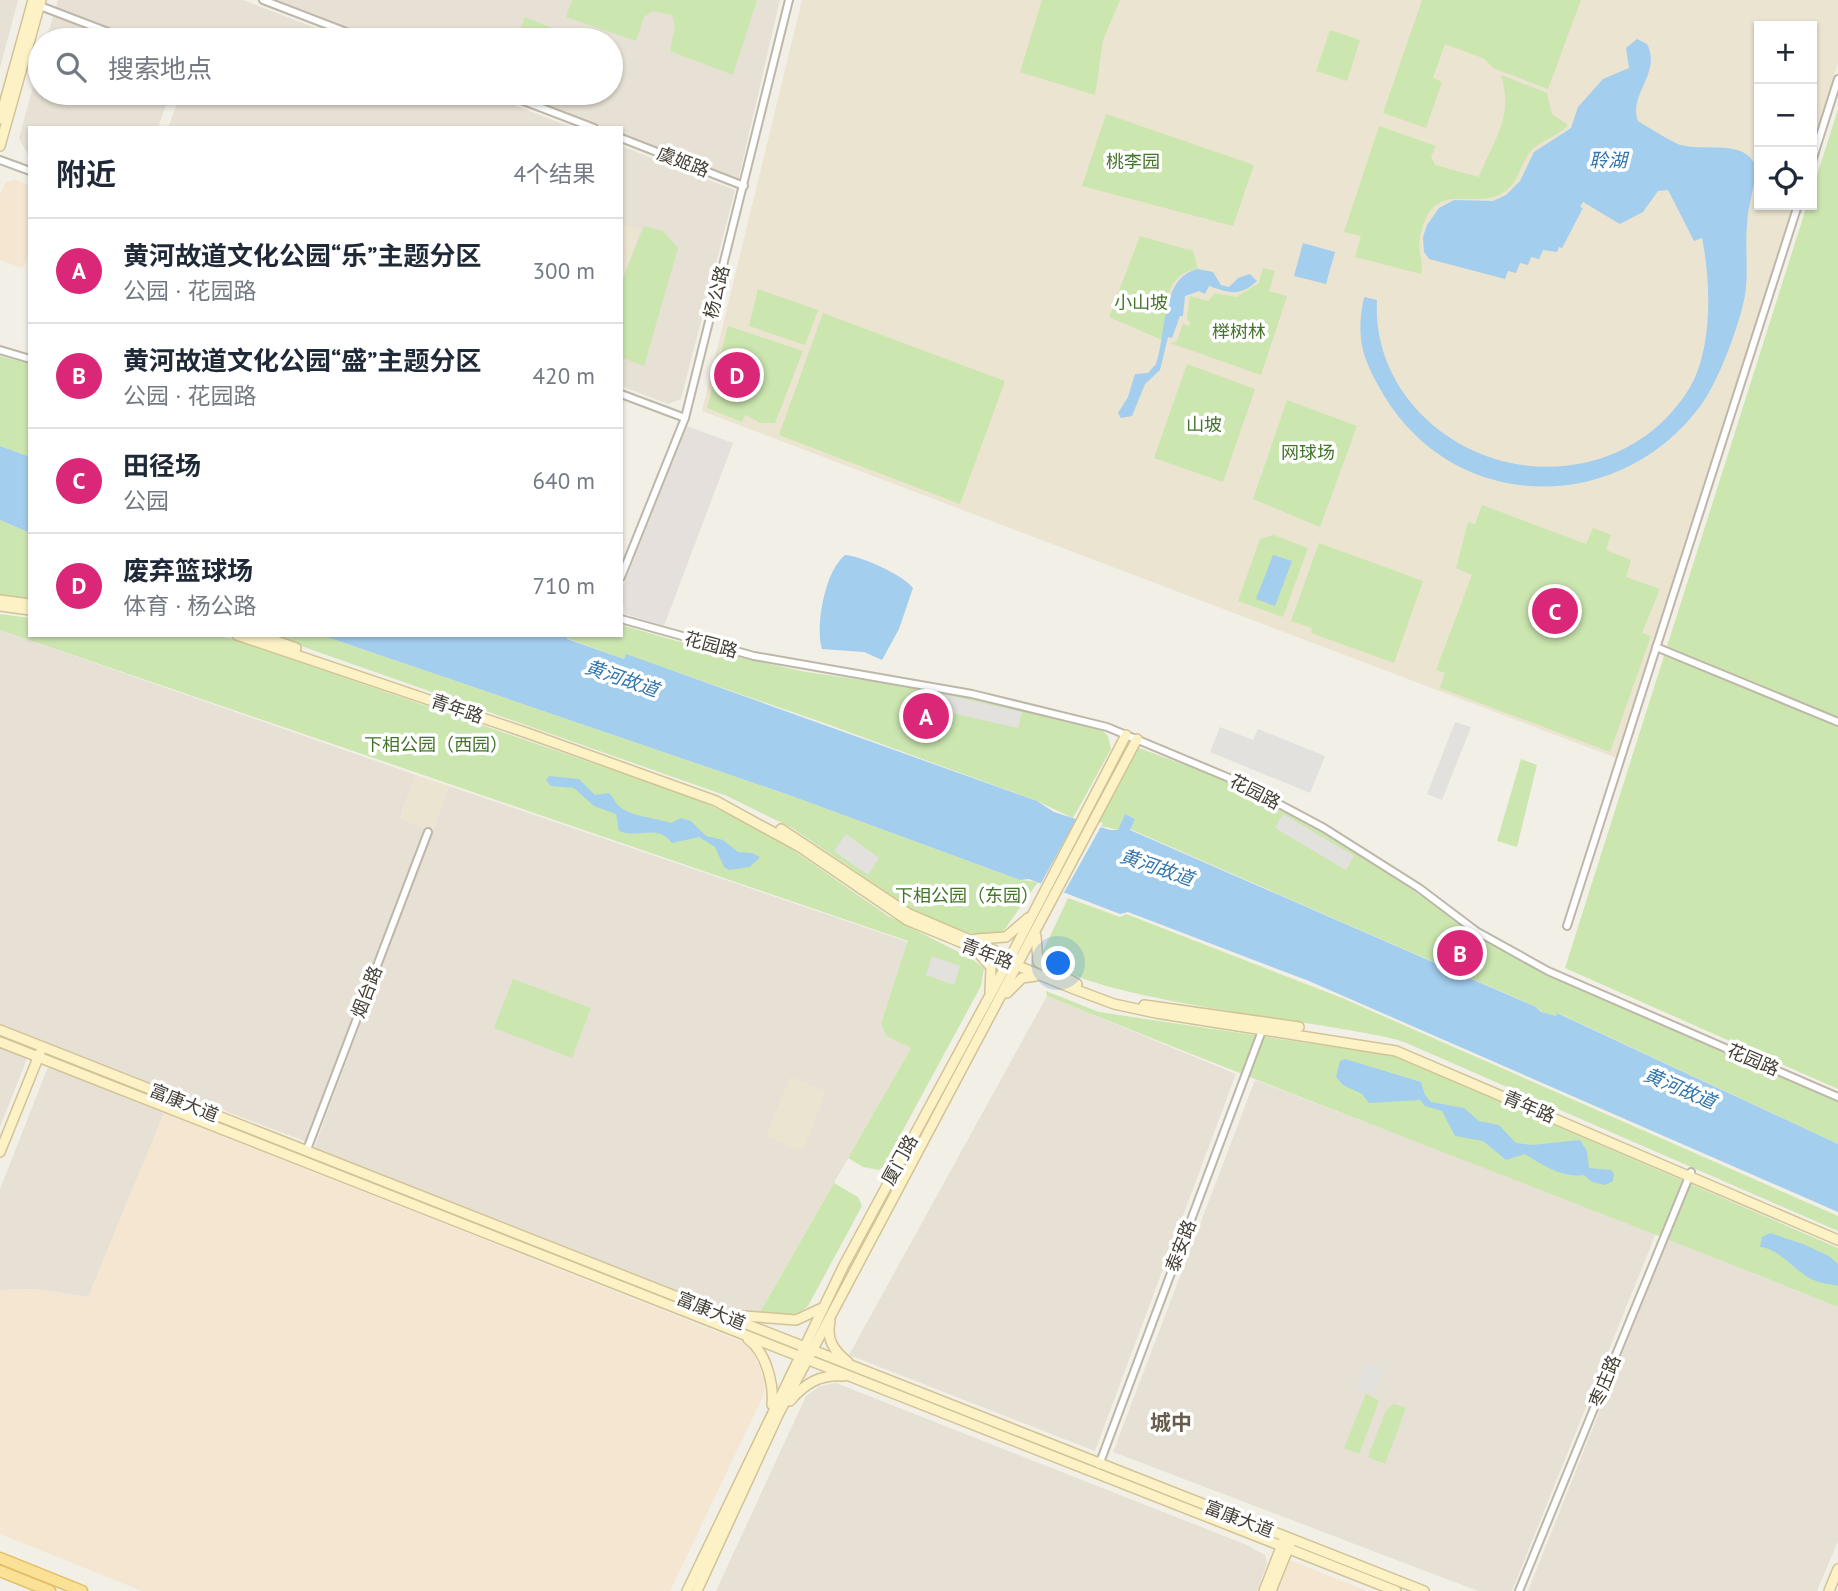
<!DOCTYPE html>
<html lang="zh">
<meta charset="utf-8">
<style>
:root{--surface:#fff;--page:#f6f6f7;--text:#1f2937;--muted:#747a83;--line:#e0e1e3;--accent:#db2777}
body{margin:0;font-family:"PT Sans","Noto Sans SC",sans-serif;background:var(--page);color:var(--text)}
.controls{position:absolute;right:21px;top:21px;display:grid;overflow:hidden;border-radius:0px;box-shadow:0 2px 5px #0004}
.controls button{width:63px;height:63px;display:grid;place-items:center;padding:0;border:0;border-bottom:2px solid var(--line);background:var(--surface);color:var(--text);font:35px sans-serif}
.you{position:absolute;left:1059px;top:964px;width:24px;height:24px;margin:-18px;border:5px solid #fff;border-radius:50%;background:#1a73e8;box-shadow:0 0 0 10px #1a73e833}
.badge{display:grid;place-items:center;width:46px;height:46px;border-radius:50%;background:var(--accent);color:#fff;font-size:23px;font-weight:700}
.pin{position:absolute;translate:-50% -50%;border:4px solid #fff;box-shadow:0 2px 7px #0006}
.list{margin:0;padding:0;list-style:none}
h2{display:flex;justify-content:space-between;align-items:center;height:91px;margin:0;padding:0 28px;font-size:30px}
h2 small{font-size:23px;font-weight:400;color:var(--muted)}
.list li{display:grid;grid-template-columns:46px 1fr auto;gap:21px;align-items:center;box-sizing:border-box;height:105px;padding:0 28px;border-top:2px solid var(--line)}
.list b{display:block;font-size:26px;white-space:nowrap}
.list p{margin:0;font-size:23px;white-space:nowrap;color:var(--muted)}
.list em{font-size:23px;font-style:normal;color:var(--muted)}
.icon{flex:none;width:38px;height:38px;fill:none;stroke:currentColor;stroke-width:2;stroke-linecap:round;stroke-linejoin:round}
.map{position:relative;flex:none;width:1838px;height:1591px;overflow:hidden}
.search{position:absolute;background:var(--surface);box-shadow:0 2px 5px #0004;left:28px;top:28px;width:595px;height:77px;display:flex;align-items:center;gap:18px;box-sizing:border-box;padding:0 24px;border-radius:38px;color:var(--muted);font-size:26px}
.panel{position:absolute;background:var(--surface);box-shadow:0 2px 5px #0004;left:28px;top:126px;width:595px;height:511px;border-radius:0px}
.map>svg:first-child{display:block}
.residential{fill:#e6e1d4}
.commercial{fill:#f4e6d1}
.industrial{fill:#e5e0db}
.education{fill:#ebe4d0}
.green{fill:#cce6b0}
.parking{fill:#e3e1de}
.water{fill:#a4ceee}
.pier{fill:#f2efe6}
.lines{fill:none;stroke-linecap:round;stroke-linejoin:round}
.street-casing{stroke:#beb7a9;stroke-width:10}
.secondary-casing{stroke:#d1c397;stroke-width:12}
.primary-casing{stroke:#e0be67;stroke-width:13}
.street{stroke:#fff;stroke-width:6}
.secondary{stroke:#fdf1c6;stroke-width:9}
.primary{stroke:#fbe196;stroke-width:10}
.labels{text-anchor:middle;stroke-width:7;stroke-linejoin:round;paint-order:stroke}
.street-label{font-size:18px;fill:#453f35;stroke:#fff}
.park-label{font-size:18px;fill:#45752b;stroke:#fff}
.water-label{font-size:19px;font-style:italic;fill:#3276ad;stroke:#fff}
.quarter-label{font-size:21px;font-weight:bold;fill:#675d4d;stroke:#fff}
</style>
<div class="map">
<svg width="1838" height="1591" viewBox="0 0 1838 1591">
<rect width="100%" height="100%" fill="#f2efe6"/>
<g class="residential">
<path d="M0 0H18L0 68Z"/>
<path d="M58 0H243L347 40H46Z"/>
<path d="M272 0H780L738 181 621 135V128H602L512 93H611V40H376Z"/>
<path d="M40 62V93H170L158 128H30V158L19 138Z"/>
<path d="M181 93H483L573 128H168Z"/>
<path d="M621 146 735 190 681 399 668 404 621 386Z"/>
<path d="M0 630 416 775 400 818 426 829 307 1142 0 1026Z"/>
<path d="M449 786 908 942 881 1023 886 1036 911 1048 759 1314H738L314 1148Z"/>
<path d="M1047 996 1236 1074 1095 1451 849 1355Z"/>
<path d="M0 1045 28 1056 0 1127Z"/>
<path d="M48 1067 164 1113 88 1297 37 1289 0 1290V1189Z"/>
<path d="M1255 1080 1656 1233 1512 1591H1478L1113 1452Z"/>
<path d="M1668 1239 1838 1307V1541L1817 1591H1528Z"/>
<path d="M836 1383 1247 1545 1265 1555 1267 1563 1257 1591H716L806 1396 820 1386Z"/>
</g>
<g class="commercial">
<path d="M15 180 30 185V249L23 268 0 260V195L6 182Z"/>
<path d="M164 1113 750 1345 765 1380 764 1394 670 1591H142L0 1534V1290L37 1289 88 1297Z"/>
<path d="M1290 1560 1367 1591H1278Z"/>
</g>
<path class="industrial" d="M687 426 733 443 664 626 625 614 621 591Z"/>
<g class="education">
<path d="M802 0H1838V63L1812 147V26H1759V205H1794L1616 758 702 411Z"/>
<path d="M621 223 641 230 621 283Z"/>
<path d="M416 775 449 786 432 831 400 819Z"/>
<path d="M790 1077 826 1091 804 1149 799 1150 766 1136Z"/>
</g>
<g class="green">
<path d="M572 0H757L733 75 670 51 675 26 672 15 653 11 644 17 636 41 566 17Z"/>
<path d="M1042 0H1120L1103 40 1095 95 1020 72Z"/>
<path d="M1422 0H1581L1548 89 1493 68 1485 59 1445 44 1433 78 1442 82 1426 128 1383 113Z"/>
<path d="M525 17 558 30 554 40H516Z"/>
<path d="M1330 30 1360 40 1347 81 1316 71Z"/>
<path d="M1501 75 1547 93 1552 114 1568 125 1566 127C1556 138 1541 139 1531 151 1518 166 1520 184 1501 194 1468 210 1433 177 1420 237 1417 251 1424 260 1421 274L1355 257 1361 236 1344 232 1379 126 1436 146 1431 157 1435 165 1479 177C1494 138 1514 119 1501 75Z"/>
<path d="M1838 109V1089L1565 968 1807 205H1812V191Z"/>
<path d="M1106 114 1254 165 1233 226 1082 186Z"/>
<path d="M644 226 663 231 678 248 644 366 621 357V283Z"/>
<path d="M1140 236 1193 251 1198 269C1161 273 1169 312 1162 340L1109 317Z"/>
<path d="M1263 268 1275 271 1269 291 1287 296 1261 375 1170 343 1177 341 1183 324 1189 326 1191 323 1187 319 1190 296 1208 301 1215 293 1236 297 1259 283Z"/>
<path d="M758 289 818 310 805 345 749 326Z"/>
<path d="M823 313 1005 381 960 504 779 435Z"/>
<path d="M728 326 803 351 775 423H761L745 415 742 422 707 408Z"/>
<path d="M0 356 30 364V457L0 446Z"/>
<path d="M1187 364 1255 389 1223 482 1154 458Z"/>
<path d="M1287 400 1357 426 1320 527 1253 499Z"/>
<path d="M1482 505 1586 544 1593 528 1611 535 1606 550 1631 560 1626 577 1660 589 1642 633 1651 636 1610 752 1440 688 1445 673 1436 670 1472 575 1456 568 1468 522 1475 524Z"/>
<path d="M0 520 30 533V601L0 596Z"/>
<path d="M1274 535 1308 548 1283 617 1238 601 1260 539Z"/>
<path d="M1319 543 1423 581 1394 663 1311 633 1312 628 1291 621Z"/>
<path d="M0 614 30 618V635H215L232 639 688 796 745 821 780 841 888 916 972 959 984 968 981 986 883 1167 879 1170 863 1167 848 1158 911 1048 886 1036 881 1023 908 941 0 630Z"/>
<path d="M621 625 712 651 806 672 939 691 1026 710 1103 731 1108 736 1111 749 1073 818 1037 801 827 724 627 655 624 659 566 638 567 635H621Z"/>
<path d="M270 635H321L789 795 1020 880 1038 882 1002 933 979 937 916 912 792 828 727 796Z"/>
<path d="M1139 748 1234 783 1295 815 1348 845 1474 933 1525 962 1838 1102V1144L1558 1013 1557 1016 1544 1014 1536 1007 1130 829 1135 819 1125 814 1118 830 1097 825 1133 754Z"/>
<path d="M1521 759 1537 765 1517 847 1497 841Z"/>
<path d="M1068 898 1120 917 1126 914 1342 998 1838 1216V1231L1404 1042C1340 1021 1068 1001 1042 953Z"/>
<path d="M513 979 591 1008 572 1058 494 1028Z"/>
<path d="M1046 991 1099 1012 1395 1056 1838 1248V1307C1575 1201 1309 1103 1047 996Z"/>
<path d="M834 1183 858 1197 862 1206 808 1306C795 1319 776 1315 759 1314Z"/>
<path d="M1366 1393 1379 1401 1359 1454 1344 1448Z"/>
<path d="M1394 1404 1406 1408 1385 1464 1368 1457 1386 1410Z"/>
</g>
<g class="parking">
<path d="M942 694 1022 712 1018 728 938 710Z"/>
<path d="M1455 722 1471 727 1442 800 1427 794Z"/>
<path d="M1220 727 1253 740 1258 729 1325 756 1310 793 1210 752Z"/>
<path d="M1283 814 1354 856 1346 870 1275 828Z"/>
<path d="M846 834 879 858 868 875 834 851Z"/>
<path d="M932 956 960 966 954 985 926 975Z"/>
<path d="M1366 1362 1384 1369 1374 1395 1356 1388Z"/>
</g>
<g class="water">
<path d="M1637 39 1647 44C1662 72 1628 95 1638 121 1646 126 1675 144 1681 145 1706 152 1745 138 1756 167 1755 186 1748 205 1747 224 1745 245 1748 267 1746 287 1744 315 1718 383 1701 405 1621 515 1457 515 1385 397 1363 360 1355 340 1364 297L1377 300C1375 336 1386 370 1408 399 1479 491 1626 491 1689 389 1713 349 1711 282 1702 238L1694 241 1668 190 1658 191 1643 212 1620 224 1583 202 1580 207 1583 208 1562 248 1559 247 1557 252 1543 250 1539 259 1531 257 1528 265 1520 263 1516 273 1508 271 1505 279 1429 259 1424 252 1423 237 1427 225 1439 208 1454 200 1493 201 1506 195 1520 181 1534 152 1571 128 1578 107 1603 79 1629 68 1626 48Z"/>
<path d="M1303 243 1335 252 1326 284 1294 276Z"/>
<path d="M1198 269 1213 272 1221 285 1229 287 1238 278 1250 274 1257 281C1239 298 1227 292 1209 286L1205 294 1199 291 1185 296 1183 316H1180L1172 338 1168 337 1160 370 1145 384 1132 416 1121 418 1118 413 1128 397 1135 374 1148 373 1156 364C1167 334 1160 277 1198 269Z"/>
<path d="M0 446 30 457V533L0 520Z"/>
<path d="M845 555C859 555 905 576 913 588L899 629 882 660 864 652 822 649C815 625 825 571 845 555Z"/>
<path d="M1273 555 1292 561 1275 606 1256 599Z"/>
<path d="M321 635H567V639L624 659 626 654 1037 801 1054 812 1110 830H1118L1125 814 1135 819 1130 830 1536 1007 1541 1012 1556 1016 1557 1013 1838 1144V1212L1309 981 1128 912 1120 914 1029 879 1020 880 789 795Z"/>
<path d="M549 776 579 779 595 795 609 793C613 797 615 803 620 807 630 816 656 818 671 823L681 818 691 821 706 836 723 840 738 852 752 853 760 857 750 867 729 870 724 867 715 847 699 837 672 843C657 823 639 839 619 831L616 814 594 806 574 788 551 786 546 780Z"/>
<path d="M1345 1059 1421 1082 1425 1095 1431 1102 1464 1108 1479 1121 1499 1125 1516 1143 1532 1145 1580 1140 1587 1151 1589 1168 1611 1170 1614 1174 1613 1181 1605 1185 1592 1182 1584 1175C1562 1178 1544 1166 1525 1154L1506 1160 1483 1141 1455 1136 1442 1111 1425 1106 1420 1100 1369 1103 1362 1094 1343 1085 1336 1077 1340 1061Z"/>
<path d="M1770 1233 1803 1244 1829 1256 1838 1264V1286C1831 1284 1823 1284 1816 1281 1796 1274 1782 1249 1760 1247L1762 1237Z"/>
</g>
<path class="pier" d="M1078 816 1103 823 1062 896 1039 887Z"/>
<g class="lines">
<g class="street-casing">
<g id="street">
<path d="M263 0 367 40"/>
<path d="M40 6 129 40"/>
<path d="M503 93 594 128"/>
<path d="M621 138 744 186"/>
<path d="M0 160 30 171"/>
<path d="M1812 161 1838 79"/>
<path d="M0 350 30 359"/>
<path d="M621 394 685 418"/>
<path d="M621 577 685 418 789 0"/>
<path d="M621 619 754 656 972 694 1107 727 1234 780 1324 828 1419 888 1476 931 1548 971 1838 1097"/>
<path d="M1656 647 1838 722"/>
<path d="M1567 926 1798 205"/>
<path d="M306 1152 428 832"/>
<path d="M1099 1465 1263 1028"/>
<path d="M1519 1591 1691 1172"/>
</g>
</g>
<g class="secondary-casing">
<g id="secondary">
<path d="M0 119 33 0"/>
<path d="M0 146 41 0"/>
<path d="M0 600 30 604"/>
<path d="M0 606 30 610"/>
<path d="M237 635 530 734 716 801 800 847 907 920 1074 989 1114 1004 1156 1013 1396 1051 1838 1240"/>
<path d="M259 635 296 648"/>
<path d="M781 829 909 914 1019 961"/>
<path d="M1036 936 1038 962 1077 984"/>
<path d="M976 939 1006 937 1028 918"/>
<path d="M980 955 991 967 990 992"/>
<path d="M1007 993 1022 978 1036 976"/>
<path d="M1144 1005 1299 1027"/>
<path d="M0 1030 1424 1591"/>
<path d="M0 1042 1396 1591"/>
<path d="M0 1152 40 1053"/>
<path d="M731 1315 796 1320 822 1308"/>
<path d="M830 1321C826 1340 834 1351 848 1362"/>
<path d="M748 1339C766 1352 774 1384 772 1405"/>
<path d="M790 1401C805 1383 821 1374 844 1376"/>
<path d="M687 1591 844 1265 1008 962 1126 735"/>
<path d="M697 1591 778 1415 1137 739"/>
<path d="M1264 1591 1283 1542"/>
<path d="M1271 1591 1290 1544"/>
<path d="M1829 1591 1838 1569"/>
</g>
</g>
<g class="primary-casing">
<g id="primary">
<path d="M0 1558 82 1591"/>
<path d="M0 1571 50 1591"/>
</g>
</g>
<use href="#street" class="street"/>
<use href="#secondary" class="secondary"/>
<use href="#primary" class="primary"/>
</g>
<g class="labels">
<g class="street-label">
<text transform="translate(683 162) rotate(21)" y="6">虞姬路</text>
<text transform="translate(717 292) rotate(-76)" y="6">杨公路</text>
<text transform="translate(711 645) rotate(15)" y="6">花园路</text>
<text transform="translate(457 709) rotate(19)" y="6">青年路</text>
<text transform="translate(1255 792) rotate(27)" y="6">花园路</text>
<text transform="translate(987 954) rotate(21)" y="6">青年路</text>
<text transform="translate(367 992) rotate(-69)" y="6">烟台路</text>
<text transform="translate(1753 1060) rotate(23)" y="6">花园路</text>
<text transform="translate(184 1103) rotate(22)" y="6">富康大道</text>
<text transform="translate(1529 1107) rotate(23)" y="6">青年路</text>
<text transform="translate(900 1160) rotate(-61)" y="6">厦门路</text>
<text transform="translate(1181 1246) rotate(-69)" y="6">泰安路</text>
<text transform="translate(711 1311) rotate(22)" y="6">富康大道</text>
<text transform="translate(1605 1381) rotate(-68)" y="6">枣庄路</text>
<text transform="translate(1239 1519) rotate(21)" y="6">富康大道</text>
</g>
<g class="park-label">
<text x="1133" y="168">桃李园</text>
<text x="1141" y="309">小山坡</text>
<text x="1239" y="338">榉树林</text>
<text x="1204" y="431">山坡</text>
<text x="1308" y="459">网球场</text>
<text x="436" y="751">下相公园（西园）</text>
<text x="967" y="902">下相公园（东园）</text>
</g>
<g class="water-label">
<text x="1608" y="167">聆湖</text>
<text transform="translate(622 678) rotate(19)" y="7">黄河故道</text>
<text transform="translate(1157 867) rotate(19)" y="7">黄河故道</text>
<text transform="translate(1680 1088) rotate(23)" y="7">黄河故道</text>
</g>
<g class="quarter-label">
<text x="1171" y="1430">城中</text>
</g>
</g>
</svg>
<div class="controls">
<button>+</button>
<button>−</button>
<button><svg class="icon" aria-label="locate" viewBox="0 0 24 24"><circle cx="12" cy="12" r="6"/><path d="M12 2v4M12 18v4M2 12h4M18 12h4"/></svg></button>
</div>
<div class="you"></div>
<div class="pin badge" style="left:926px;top:716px">A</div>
<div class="pin badge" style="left:1460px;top:953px">B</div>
<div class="pin badge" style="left:1555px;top:611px">C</div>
<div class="pin badge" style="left:737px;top:375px">D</div>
<div class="search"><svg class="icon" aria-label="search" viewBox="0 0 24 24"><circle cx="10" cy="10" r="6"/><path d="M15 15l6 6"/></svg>搜索地点</div>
<section class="panel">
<h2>附近<small>4个结果</small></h2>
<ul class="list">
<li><span class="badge">A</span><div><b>黄河故道文化公园“乐”主题分区</b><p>公园 · 花园路</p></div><em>300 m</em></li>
<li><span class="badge">B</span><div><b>黄河故道文化公园“盛”主题分区</b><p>公园 · 花园路</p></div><em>420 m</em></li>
<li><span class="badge">C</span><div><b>田径场</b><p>公园</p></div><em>640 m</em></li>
<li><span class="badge">D</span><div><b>废弃篮球场</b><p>体育 · 杨公路</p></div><em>710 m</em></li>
</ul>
</section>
</div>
